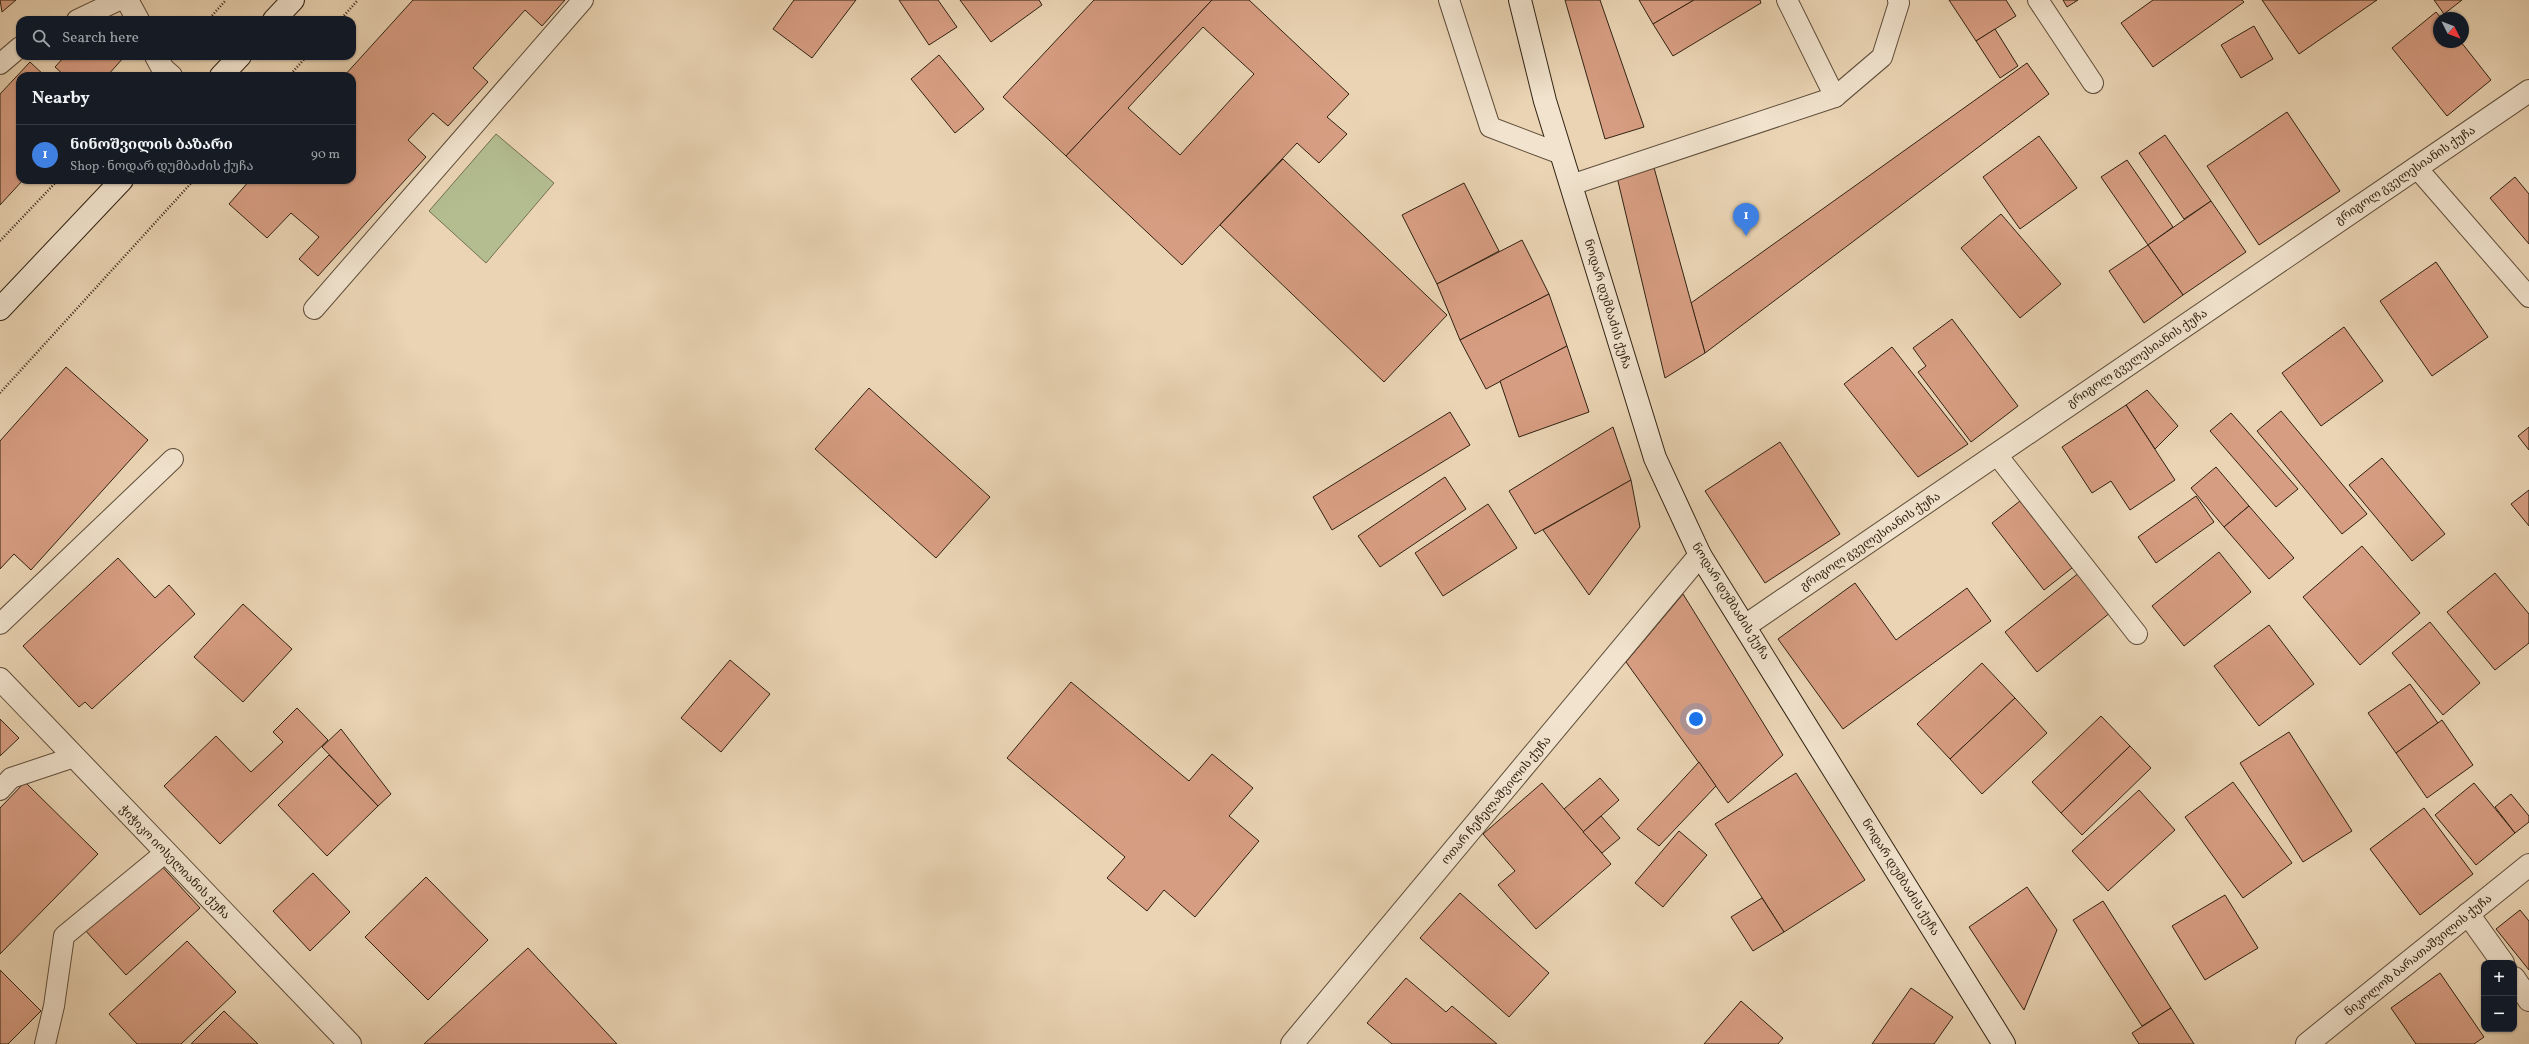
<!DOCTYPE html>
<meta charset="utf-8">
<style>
:root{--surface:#171b24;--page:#20242c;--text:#f1f3f6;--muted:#9ea1a6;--line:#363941;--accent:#b45309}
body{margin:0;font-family:Vollkorn,"Noto Serif Georgian",serif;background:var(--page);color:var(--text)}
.controls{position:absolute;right:12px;bottom:12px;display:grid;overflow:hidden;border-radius:8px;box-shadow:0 1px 3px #0004}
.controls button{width:36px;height:36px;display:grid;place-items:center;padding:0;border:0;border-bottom:1px solid var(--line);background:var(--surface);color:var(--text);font:20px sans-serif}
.compass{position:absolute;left:2433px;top:12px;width:36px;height:36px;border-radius:50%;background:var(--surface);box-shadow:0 1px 3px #0004;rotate:132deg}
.you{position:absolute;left:1696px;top:719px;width:14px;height:14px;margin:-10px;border:3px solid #fff;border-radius:50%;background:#1a73e8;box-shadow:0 0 0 6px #1a73e833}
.badge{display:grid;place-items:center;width:26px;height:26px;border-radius:50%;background:var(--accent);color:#fff;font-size:13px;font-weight:700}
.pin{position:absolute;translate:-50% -33px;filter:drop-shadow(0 1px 2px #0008)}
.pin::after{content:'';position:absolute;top:21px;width:14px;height:12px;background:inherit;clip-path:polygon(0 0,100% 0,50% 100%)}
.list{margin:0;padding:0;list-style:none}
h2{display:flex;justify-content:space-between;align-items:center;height:52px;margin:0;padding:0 16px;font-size:17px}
h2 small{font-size:13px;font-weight:400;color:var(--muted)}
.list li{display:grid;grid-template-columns:26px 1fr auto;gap:12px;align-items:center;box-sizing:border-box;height:60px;padding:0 16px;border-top:1px solid var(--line)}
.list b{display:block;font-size:15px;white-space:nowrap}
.list p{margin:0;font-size:13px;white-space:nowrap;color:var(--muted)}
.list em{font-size:13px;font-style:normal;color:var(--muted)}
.icon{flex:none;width:22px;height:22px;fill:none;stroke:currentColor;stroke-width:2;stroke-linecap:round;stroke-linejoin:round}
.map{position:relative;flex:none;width:2529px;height:1044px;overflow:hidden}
.search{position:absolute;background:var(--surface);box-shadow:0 1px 3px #0004;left:16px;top:16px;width:340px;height:44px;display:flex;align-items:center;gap:10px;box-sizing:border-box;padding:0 14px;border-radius:12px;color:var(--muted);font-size:15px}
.panel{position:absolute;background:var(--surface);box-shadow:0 1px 3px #0004;left:16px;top:72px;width:340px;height:112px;border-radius:12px}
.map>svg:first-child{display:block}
.green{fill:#b3bd90;stroke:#727051}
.building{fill:#d79d82;stroke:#312212;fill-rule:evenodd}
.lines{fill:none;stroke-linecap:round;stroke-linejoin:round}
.lane-casing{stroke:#5f4e3a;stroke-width:22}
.street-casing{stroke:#5f4e3a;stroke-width:24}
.secondary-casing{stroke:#312212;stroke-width:24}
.path{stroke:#312212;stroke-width:2.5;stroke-dasharray:1 2;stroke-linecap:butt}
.lane{stroke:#f1e3ce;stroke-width:20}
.street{stroke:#f1e3ce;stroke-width:22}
.secondary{stroke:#f1e3ce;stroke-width:22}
.labels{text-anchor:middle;stroke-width:3;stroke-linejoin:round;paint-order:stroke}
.street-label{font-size:12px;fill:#312212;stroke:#f1e3ce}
</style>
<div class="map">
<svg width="2529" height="1044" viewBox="0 0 2529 1044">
<rect width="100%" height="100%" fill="#ead4b4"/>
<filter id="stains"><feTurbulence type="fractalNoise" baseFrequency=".005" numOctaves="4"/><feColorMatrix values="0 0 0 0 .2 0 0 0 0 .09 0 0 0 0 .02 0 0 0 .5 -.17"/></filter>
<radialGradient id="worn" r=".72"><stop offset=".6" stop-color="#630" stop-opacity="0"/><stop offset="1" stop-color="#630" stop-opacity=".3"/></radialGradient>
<path class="green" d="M496 134 554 183 486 263 429 211Z"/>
<g class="building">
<path d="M0 0H16L2 12Z"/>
<path d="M413 0H565L542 26 525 10 473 68 488 82 448 126 433 113 408 140 426 157 318 276 299 259 319 237 291 213 267 238 229 204 250 180H352V76H344Z"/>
<path d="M794 0H856L812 58 773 29Z"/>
<path d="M899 0H938L957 27 929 45Z"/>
<path d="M960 0H1039L1042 5 991 42Z"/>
<path d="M1094 0H1212L1066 156 1003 97Z"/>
<path d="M1212 0H1249L1349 94 1327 117 1347 134 1319 163 1297 143 1182 265 1066 156ZM1203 27 1254 74 1180 155 1128 108Z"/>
<path d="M1565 0H1600L1644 127 1605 139Z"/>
<path d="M1639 0H1694L1653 24Z"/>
<path d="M1694 0H1760L1761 3 1673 56 1653 24Z"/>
<path d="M1949 0H2006L2016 16 1976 41Z"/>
<path d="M2063 0H2078L2067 7Z"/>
<path d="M2153 0H2242L2244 2 2153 67 2121 23Z"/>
<path d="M2262 0H2377L2299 54Z"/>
<path d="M2434 0H2462L2444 14Z"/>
<path d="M2436 12 2441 18H2439V42H2461L2491 80 2447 116 2392 48Z"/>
<path d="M2254 26 2273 59 2241 78 2221 45Z"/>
<path d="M1995 29 2018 66 2000 78 1976 41Z"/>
<path d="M939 55 984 109 955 133 911 79Z"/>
<path d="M65 56H125L107 76H65L55 67Z"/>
<path d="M30 62 45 76H20V180H23L0 205V94Z"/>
<path d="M2027 63 2049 94 1705 353 1691 303Z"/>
<path d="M2287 112 2340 191 2259 245 2207 166Z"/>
<path d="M2165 135 2211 201 2184 219 2139 153Z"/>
<path d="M2039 136 2077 188 2020 229 1983 177Z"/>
<path d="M1283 159 1447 315 1384 382 1220 225Z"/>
<path d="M2127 160 2173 227 2148 245 2101 177Z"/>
<path d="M1653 164 1705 353 1665 378 1617 177Z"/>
<path d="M2515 177 2529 194V244L2490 198Z"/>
<path d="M1464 183 1499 251 1437 284 1402 215Z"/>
<path d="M2211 201 2246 252 2183 295 2148 245Z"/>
<path d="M2001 214 2061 284 2020 318 1961 248Z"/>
<path d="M1522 240 1549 294 1460 340 1437 284Z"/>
<path d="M2148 245 2183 295 2144 323 2109 271Z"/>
<path d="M2436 262 2488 337 2432 376 2380 301Z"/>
<path d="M1549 294 1567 346 1486 389 1460 340Z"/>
<path d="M1952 319 2018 406 1971 442 1918 372 1926 366 1913 348Z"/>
<path d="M2344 327 2383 381 2321 426 2282 373Z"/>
<path d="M1567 346 1589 412 1519 437 1500 381Z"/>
<path d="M1892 347 1968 444 1918 477 1844 384Z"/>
<path d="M66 367 148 440 31 570 14 554 0 569V441Z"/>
<path d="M869 388 990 497 936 558 815 449Z"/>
<path d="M2147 390 2178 426 2155 449 2126 405Z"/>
<path d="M2126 405 2175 480 2130 510 2111 481 2092 493 2062 447Z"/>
<path d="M2281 411 2367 514 2342 534 2257 431Z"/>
<path d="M1450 412 1470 445 1332 530 1313 497Z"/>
<path d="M2231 413 2298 489 2276 507 2210 431Z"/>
<path d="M1613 427 1631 480 1535 534 1509 491Z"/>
<path d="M2529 427V450L2518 436Z"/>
<path d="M1780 442 1840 534 1765 583 1705 491Z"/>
<path d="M2382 458 2445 534 2412 561 2349 485Z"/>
<path d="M2216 467 2249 506 2224 527 2191 488Z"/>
<path d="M1445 477 1466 509 1380 567 1358 536Z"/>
<path d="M1631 480 1640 527 1589 595 1543 530Z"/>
<path d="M2529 490V526L2511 504Z"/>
<path d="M2196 496 2214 522 2156 563 2138 537Z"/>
<path d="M2020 501 2072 568 2044 590 1992 523Z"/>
<path d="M1488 504 1517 548 1443 596 1415 553Z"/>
<path d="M2249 506 2294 558 2269 579 2224 527Z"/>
<path d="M2362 546 2420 613 2360 665 2303 597Z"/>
<path d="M2219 552 2251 592 2184 646 2152 606Z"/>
<path d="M118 558 155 598 169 585 195 614 92 709 85 702 79 707 23 646Z"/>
<path d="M2080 572 2111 612 2037 672 2005 632Z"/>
<path d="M2495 573 2529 614V643L2495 670 2447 612Z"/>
<path d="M1855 583 1896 640 1967 588 1991 621 1843 729 1778 639Z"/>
<path d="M1683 594 1783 755 1728 803 1626 662Z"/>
<path d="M243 604 292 649 243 702 194 657Z"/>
<path d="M2430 622 2480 683 2443 715 2392 653Z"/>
<path d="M2269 625 2314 684 2259 726 2214 666Z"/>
<path d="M730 660 770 694 721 752 681 718Z"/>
<path d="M1982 663 2015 698 1950 759 1917 724Z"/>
<path d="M1071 682 1189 781 1212 754 1253 788 1229 816 1259 841 1195 917 1164 890 1147 911 1107 878 1125 857 1007 758Z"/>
<path d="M2410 684 2438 723 2396 753 2368 713Z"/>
<path d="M2015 698 2047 733 1982 794 1950 759Z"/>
<path d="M297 708 328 740 220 844 164 786 216 736 251 772 283 742 273 732Z"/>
<path d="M2101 716 2130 746 2061 813 2032 782Z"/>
<path d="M0 719 19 738 0 756Z"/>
<path d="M2442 720 2473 765 2427 798 2396 753Z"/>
<path d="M341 729 391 794 378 806 322 747Z"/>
<path d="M2289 732 2352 831 2303 862 2240 763Z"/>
<path d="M2130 746 2151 768 2082 835 2061 813Z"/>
<path d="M329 755 378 806 327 856 278 805Z"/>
<path d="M1699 762 1716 786 1659 846 1637 829Z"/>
<path d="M1796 773 1865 880 1784 932 1715 824Z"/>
<path d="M1600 778 1619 800 1583 832 1564 809Z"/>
<path d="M25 782 98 854 0 954V808Z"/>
<path d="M2233 782 2292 863 2243 898 2185 817Z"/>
<path d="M1542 783 1611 864 1536 929 1498 885 1515 871 1483 834Z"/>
<path d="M2474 783 2515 833 2476 865 2435 815Z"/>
<path d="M2139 790 2175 830 2108 891 2072 851Z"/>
<path d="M2511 794 2529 816V822L2515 833 2495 807Z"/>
<path d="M2424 808 2473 874 2420 915 2370 849Z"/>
<path d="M1601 816 1620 838 1602 853 1583 832Z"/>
<path d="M1679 831 1707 855 1663 907 1635 883Z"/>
<path d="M157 861 200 908 126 975 84 929Z"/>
<path d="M313 873 350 912 310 951 273 911Z"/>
<path d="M426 877 488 940 428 1000 365 937Z"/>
<path d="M2027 887 2057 930 2024 1010 1969 927Z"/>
<path d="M1460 893 1549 973 1509 1017 1420 938Z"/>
<path d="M2225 895 2258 948 2205 980 2172 926Z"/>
<path d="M1762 898 1784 932 1753 951 1731 917Z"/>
<path d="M2103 901 2171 1008 2142 1026 2073 920Z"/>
<path d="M2520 910 2529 921V970L2496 929Z"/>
<path d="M187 941 236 992 181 1044H137L109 1014Z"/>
<path d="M528 948 617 1044H424Z"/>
<path d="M0 970 41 1011 8 1044H0Z"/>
<path d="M2440 973 2484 1037 2474 1044H2416L2391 1008Z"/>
<path d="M1406 978 1446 1012 1452 1006 1497 1044H1392L1367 1023Z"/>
<path d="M1911 988 1953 1017 1934 1044H1872Z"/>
<path d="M1741 1001 1783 1038 1778 1044H1704Z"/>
<path d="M2171 1008 2194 1044H2139L2132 1033Z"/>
<path d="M224 1011 258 1044H191Z"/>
</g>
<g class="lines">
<g class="lane-casing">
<g id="lane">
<path d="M1449 0 1490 127 1561 154"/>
<path d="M1787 0 1835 97"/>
<path d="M2038 0 2093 83"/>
<path d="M77 20 119 0"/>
<path d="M0 64 20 47"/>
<path d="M2416 167 2529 297"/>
<path d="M1571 185 1835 97 1882 57 1899 3 1898 0"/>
<path d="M314 309 583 0"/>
<path d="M1997 455 2137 634"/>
<path d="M0 624 173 459"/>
<path d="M0 790 11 778 74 757"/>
<path d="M45 1044 54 1006 64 936 166 852"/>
</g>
</g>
<g class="street-casing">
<g id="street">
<path d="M127 0 138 20"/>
<path d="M156 56 163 69 171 76"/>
<path d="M1745 626 2529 91"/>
<path d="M0 679 350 1044"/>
<path d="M2468 914 2503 963"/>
<path d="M2514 978 2529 1000"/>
<path d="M1292 1044 1700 555"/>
<path d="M2307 1044 2529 865"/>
</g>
</g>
<g class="secondary-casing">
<g id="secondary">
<path d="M1520 0 1545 101 1655 458 1700 555 2004 1044"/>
<path d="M274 20 293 0"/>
<path d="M221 76 240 56"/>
<path d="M0 309 122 180"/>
</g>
</g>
<g class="path">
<path d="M208 20 226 0"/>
<path d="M340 20 358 0"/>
<path d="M289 76 307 56"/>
<path d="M0 241 58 180"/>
<path d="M0 393 194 180"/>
</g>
<use href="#lane" class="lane"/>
<use href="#street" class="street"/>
<use href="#secondary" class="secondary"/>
</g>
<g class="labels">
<g class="street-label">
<text transform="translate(2405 175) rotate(-34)" y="4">გრიგოლ გველესიანის ქუჩა</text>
<text transform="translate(1608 304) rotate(73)" y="4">ნოდარ დუმბაძის ქუჩა</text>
<text transform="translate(2137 358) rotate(-34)" y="4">გრიგოლ გველესიანის ქუჩა</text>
<text transform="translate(1870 541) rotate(-34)" y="4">გრიგოლ გველესიანის ქუჩა</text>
<text transform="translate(1731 601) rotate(58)" y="4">ნოდარ დუმბაძის ქუჩა</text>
<text transform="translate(1496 800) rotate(-50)" y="4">ოთარ ჩეჩელაშვილის ქუჩა</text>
<text transform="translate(175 862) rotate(46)" y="4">ჭიჭიკო იოსელიანის ქუჩა</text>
<text transform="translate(1901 877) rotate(58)" y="4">ნოდარ დუმბაძის ქუჩა</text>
<text transform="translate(2418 955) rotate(-39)" y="4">ნიკოლოზ ბარათაშვილის ქუჩა</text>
</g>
</g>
<rect width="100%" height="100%" filter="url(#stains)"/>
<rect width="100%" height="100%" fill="url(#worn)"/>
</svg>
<div class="controls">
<button>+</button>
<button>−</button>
</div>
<svg class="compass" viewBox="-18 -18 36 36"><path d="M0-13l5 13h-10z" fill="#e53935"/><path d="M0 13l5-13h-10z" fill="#9ea1a6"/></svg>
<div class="you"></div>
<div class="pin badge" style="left:1746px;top:236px;background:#3f7fe0">1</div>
<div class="search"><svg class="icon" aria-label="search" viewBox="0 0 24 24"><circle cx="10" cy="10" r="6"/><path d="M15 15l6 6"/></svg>Search here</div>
<section class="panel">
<h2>Nearby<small></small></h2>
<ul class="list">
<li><span class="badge" style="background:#3f7fe0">1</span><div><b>ნინოშვილის ბაზარი</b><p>Shop · ნოდარ დუმბაძის ქუჩა</p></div><em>90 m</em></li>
</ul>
</section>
</div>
